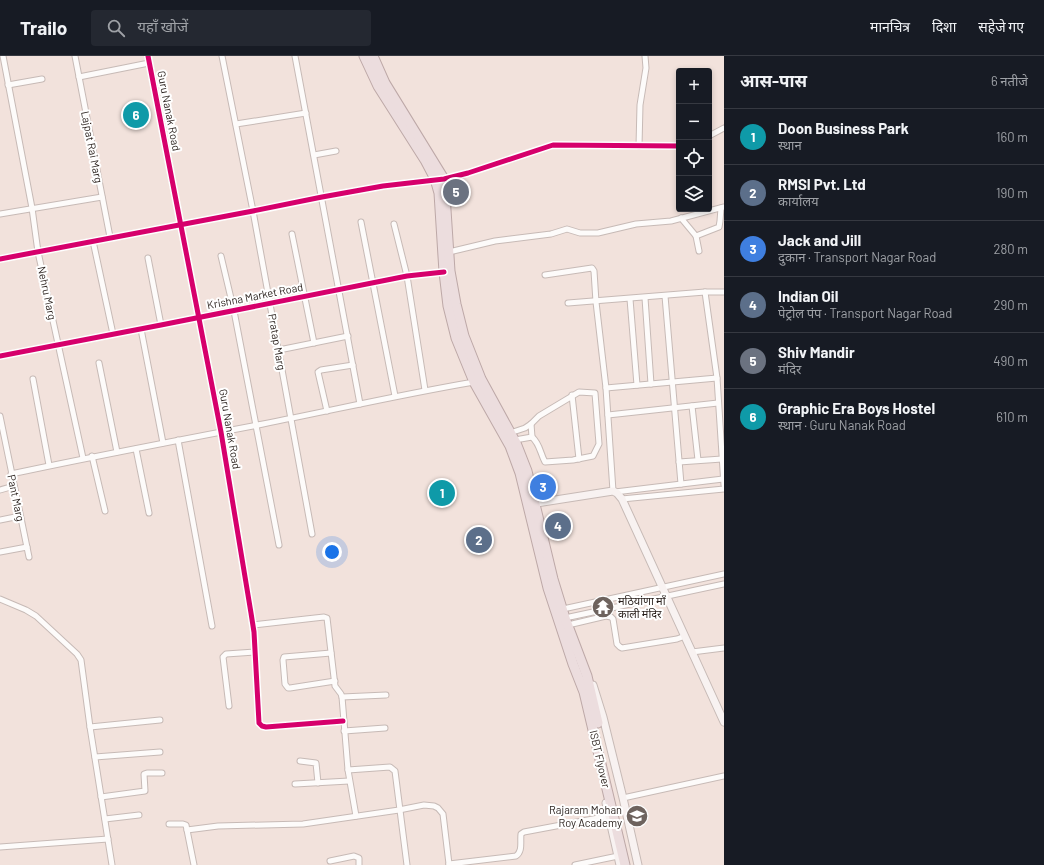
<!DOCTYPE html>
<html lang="hi">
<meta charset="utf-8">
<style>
:root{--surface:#171b24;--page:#242831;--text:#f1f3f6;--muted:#9ea1a6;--line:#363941;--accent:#b6b2b2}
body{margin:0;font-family:Barlow,"Noto Sans Devanagari",sans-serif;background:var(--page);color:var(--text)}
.controls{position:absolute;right:12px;top:12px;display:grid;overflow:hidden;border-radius:4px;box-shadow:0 2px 6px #0003}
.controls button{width:36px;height:36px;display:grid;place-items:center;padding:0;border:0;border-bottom:1px solid var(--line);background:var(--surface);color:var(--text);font:20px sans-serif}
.you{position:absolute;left:332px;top:496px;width:14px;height:14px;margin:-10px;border:3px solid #fff;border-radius:50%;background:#1a73e8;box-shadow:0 0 0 6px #1a73e833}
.badge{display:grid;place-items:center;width:26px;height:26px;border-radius:50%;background:var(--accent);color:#fff;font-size:13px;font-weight:700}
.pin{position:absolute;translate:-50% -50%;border:2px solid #fff;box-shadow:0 1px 4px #0006}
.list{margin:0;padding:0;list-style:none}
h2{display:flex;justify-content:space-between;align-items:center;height:52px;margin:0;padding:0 16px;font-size:17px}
h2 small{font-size:13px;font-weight:400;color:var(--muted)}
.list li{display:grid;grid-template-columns:26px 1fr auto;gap:12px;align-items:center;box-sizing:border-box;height:56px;padding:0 16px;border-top:1px solid var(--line)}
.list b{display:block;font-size:15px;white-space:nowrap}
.list p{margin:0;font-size:13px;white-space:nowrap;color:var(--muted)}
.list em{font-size:13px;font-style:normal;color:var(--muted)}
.icon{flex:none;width:22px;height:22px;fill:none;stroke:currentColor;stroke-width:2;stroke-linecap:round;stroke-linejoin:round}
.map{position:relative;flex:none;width:724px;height:809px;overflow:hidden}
header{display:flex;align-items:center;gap:24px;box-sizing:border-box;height:56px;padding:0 20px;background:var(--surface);border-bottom:1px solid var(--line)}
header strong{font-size:19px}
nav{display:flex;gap:22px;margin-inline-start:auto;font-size:14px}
.search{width:280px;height:36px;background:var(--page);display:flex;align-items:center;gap:10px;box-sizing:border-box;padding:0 14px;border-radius:4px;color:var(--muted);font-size:15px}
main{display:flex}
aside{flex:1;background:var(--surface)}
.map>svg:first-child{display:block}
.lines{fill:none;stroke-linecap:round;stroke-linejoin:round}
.street-casing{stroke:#c7bab6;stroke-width:7}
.secondary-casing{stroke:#c7bab6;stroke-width:9}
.highway-casing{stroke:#bda8a7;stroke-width:11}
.street{stroke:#fdfbfa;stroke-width:5}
.secondary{stroke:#f8f2f1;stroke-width:7}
.highway{stroke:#ecddde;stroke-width:9}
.cycleway-casing{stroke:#fff;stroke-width:8}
.cycleway{stroke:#d6006c;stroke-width:5}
.labels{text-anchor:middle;stroke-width:4;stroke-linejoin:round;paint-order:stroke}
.street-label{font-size:11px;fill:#271e1a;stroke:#fff}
.poi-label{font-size:11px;fill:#271e1a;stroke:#fff;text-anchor:start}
</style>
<header>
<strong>Trailo</strong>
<div class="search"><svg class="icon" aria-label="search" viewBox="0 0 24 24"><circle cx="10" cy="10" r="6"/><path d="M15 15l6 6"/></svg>यहाँ खोजें</div>
<nav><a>मानचित्र</a><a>दिशा</a><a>सहेजे गए</a></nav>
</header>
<main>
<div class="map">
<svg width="724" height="809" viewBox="0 0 724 809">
<rect width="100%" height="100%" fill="#f2e2dc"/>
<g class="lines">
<g class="street-casing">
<g id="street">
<path d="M3 0 32 152 38 196 83 402"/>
<path d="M75 0 110 181"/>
<path d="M148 0 221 376 251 557 254 576 259 667 262 670 266 671 343 665"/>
<path d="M222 0 253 155 312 478"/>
<path d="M295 0 360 348"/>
<path d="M79 21 149 7"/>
<path d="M8 29 42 23"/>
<path d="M236 68 306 57"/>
<path d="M709 80 724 72"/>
<path d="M639 90 640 49 646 12 645 0"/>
<path d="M314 99 336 95"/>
<path d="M0 158 102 141"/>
<path d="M681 162 696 180 719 171 720 165 721 152"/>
<path d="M361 166 395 340"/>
<path d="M394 168 407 220 425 334"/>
<path d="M292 178 314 287"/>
<path d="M696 180 699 195"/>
<path d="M93 185 113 278"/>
<path d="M449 196 495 185 551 178 567 173 580 177H598L636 168 671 165 724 151"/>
<path d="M221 200 234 255 279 489"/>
<path d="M148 202 161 269"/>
<path d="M0 203 253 155 322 141 383 130 444 123 468 117 553 89 679 90"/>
<path d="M545 219 592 212 594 215 596 246 606 332 613 435"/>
<path d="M705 236 717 322 724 429"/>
<path d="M665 240 681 428"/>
<path d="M645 242 651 328"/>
<path d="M630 243 637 329"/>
<path d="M568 247 705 236H724"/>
<path d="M141 273 163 387"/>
<path d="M279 294 348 280"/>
<path d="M0 300 161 269 407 220 444 216"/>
<path d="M99 307 117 396"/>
<path d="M33 323 49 409"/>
<path d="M606 332 717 322"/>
<path d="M572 339 579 403"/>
<path d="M692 350 698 404"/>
<path d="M327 355 318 316 321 314 353 309"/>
<path d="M608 359 718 347"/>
<path d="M0 360 29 501"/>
<path d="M531 368 532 381"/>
<path d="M510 377 525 372 531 368 539 360 579 336 595 337 599 388 593 400 573 404 545 406C540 397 540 388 532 381L515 384"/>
<path d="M178 384 212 570"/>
<path d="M136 393 149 457"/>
<path d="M92 400 105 455"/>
<path d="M679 406 722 403"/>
<path d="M11 418C95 400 179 384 263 368 334 354 403 338 474 326"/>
<path d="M0 434 14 430"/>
<path d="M615 436 723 423"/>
<path d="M622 443 724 433"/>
<path d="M0 464 20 460"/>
<path d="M0 496 27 491"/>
<path d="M0 543 26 554 36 560 77 598 81 604 90 671 112 809"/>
<path d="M563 553 724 518"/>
<path d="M565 562 724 528"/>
<path d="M253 569 324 561 327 562 335 630 341 638 342 641 348 714 390 711 395 715 407 809"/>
<path d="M568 569 606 560 611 561 613 563 617 588 620 591 622 592 677 583 685 580"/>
<path d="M692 596 724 592"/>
<path d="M331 597 284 601 283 604 285 628 288 632H290L335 625"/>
<path d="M342 641 386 639"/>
<path d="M229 650 223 601 226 598 255 596"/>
<path d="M90 671 160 664"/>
<path d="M344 675 385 672"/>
<path d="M95 701 160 696"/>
<path d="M300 705 316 707 318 727"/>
<path d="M348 714 356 760"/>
<path d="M295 728 349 725"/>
<path d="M101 741 145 735 144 718 147 717H162"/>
<path d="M623 742 724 720"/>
<path d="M105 763 139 759"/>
<path d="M169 768H183L186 769 194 809"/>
<path d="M187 774 218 770 303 768 399 754 424 749 434 750 438 752 443 758 449 808"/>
<path d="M0 791 108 783"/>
<path d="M330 805 354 800 359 802V809"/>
<path d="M450 809 449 808 516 800C523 795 520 786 521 778L524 776 609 760"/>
<path d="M575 809 618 800"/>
</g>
</g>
<g class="secondary-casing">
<g id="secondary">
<path d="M530 448 613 435 617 437 622 443 724 666"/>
<path d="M593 629 603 661 623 742 638 809"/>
<path d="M606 747 620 809"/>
</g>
</g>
<g class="highway-casing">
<g id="highway">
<path d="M364 0 378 30 425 104 435 123 439 137 444 216 448 250 456 282 474 326 510 390 520 417 548 532 573 608 584 636 625 809"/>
<path d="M373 0 385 27 444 123 450 215 456 248 464 280 481 323 516 387 527 415 553 523 565 562 587 620 598 667"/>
</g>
</g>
<use href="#street" class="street"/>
<use href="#secondary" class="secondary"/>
<use href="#highway" class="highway"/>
<g class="cycleway-casing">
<g id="cycleway">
<path d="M148 0 221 376 251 557 254 576 259 667 262 670 266 671 343 665"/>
<path d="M0 203 253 155 322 141 383 130 444 123 468 117 553 89 679 90"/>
<path d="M0 300 161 269 407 220 444 216"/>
</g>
</g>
<use href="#cycleway" class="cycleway"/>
</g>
<defs>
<g id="temple-disc" transform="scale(1.15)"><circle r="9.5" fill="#6e635e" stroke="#fff"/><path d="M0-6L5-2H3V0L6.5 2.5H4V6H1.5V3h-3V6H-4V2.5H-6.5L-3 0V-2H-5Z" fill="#fff"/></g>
<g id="school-disc" transform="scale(1.15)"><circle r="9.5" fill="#6e635e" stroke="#fff"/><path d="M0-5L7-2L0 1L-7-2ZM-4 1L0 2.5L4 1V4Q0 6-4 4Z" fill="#fff"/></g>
</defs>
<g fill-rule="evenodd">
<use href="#temple-disc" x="603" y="551"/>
<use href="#school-disc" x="637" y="760"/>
</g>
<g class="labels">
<g class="street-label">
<text transform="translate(169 55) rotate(79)" y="4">Guru Nanak Road</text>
<text transform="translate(92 91) rotate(79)" y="4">Lajpat Rai Marg</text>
<text transform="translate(47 237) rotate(78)" y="4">Nehru Marg</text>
<text transform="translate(255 240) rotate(-11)" y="4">Krishna Market Road</text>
<text transform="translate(277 286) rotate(80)" y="4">Pratap Marg</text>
<text transform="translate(230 373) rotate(80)" y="4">Guru Nanak Road</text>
<text transform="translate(16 442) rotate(78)" y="4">Pant Marg</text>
<text transform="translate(600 703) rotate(77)" y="4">ISBT Flyover</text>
</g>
<g class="poi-label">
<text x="618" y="549">मठियांणा माँ<tspan x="618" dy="13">काली मंदिर</tspan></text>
<text x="622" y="758" text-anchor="end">Rajaram Mohan<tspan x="622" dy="13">Roy Academy</tspan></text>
</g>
</g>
</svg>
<div class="controls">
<button>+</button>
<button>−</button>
<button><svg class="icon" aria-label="locate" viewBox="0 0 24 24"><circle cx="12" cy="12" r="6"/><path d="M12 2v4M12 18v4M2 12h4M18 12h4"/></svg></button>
<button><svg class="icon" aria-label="layers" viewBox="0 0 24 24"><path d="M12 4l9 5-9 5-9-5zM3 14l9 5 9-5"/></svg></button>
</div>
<div class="you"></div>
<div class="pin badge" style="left:442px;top:437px;background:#0f9aa8">1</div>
<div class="pin badge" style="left:479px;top:484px;background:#5c6f8a">2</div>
<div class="pin badge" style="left:543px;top:431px;background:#3f7fe0">3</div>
<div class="pin badge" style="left:558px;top:470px;background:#5c6f8a">4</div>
<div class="pin badge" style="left:456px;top:136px;background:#6b7280">5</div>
<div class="pin badge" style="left:136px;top:59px;background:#0f9aa8">6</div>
</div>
<aside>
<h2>आस-पास<small>6 नतीजे</small></h2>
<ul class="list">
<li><span class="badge" style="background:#0f9aa8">1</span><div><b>Doon Business Park</b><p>स्थान</p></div><em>160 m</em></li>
<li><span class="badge" style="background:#5c6f8a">2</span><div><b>RMSI Pvt. Ltd</b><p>कार्यालय</p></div><em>190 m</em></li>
<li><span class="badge" style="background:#3f7fe0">3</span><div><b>Jack and Jill</b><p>दुकान · Transport Nagar Road</p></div><em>280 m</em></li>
<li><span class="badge" style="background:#5c6f8a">4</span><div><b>Indian Oil</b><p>पेट्रोल पंप · Transport Nagar Road</p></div><em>290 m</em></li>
<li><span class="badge" style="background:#6b7280">5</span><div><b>Shiv Mandir</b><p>मंदिर</p></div><em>490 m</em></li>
<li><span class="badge" style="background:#0f9aa8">6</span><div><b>Graphic Era Boys Hostel</b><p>स्थान · Guru Nanak Road</p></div><em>610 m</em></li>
</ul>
</aside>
</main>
